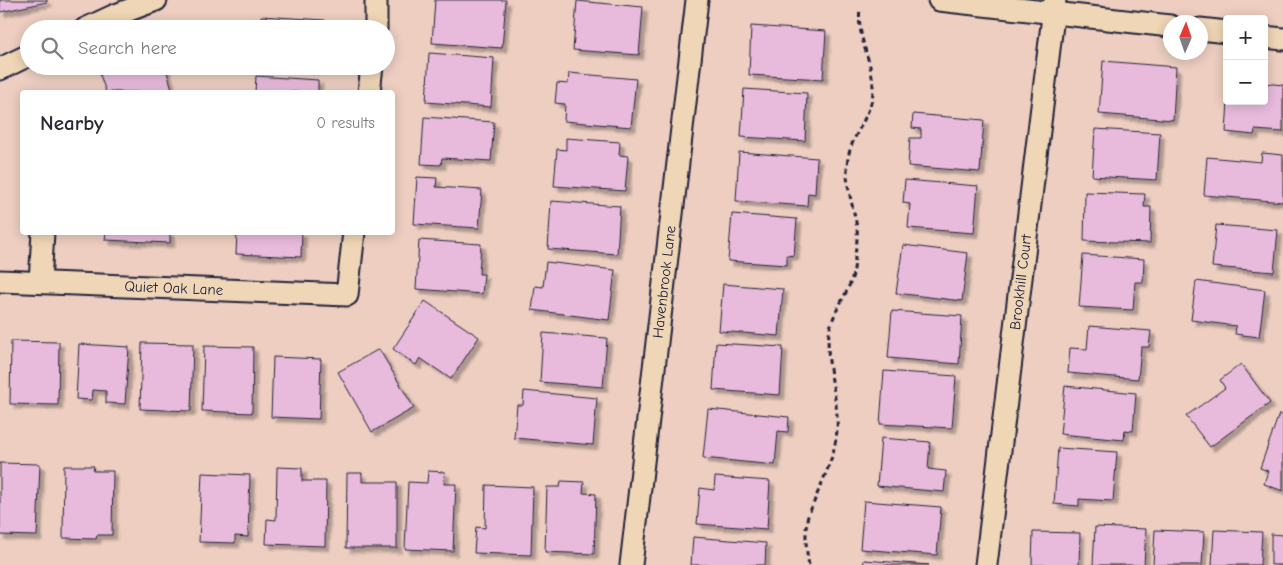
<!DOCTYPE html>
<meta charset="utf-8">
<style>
:root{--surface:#fff;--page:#f7f7f7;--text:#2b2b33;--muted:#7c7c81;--line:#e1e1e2}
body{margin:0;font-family:"Comic Neue",sans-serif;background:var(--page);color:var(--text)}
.controls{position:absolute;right:15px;top:15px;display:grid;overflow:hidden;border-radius:5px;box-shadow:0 2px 12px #0003}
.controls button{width:45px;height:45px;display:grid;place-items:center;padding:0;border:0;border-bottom:1px solid var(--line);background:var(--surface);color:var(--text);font:25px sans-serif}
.compass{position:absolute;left:1163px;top:15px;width:45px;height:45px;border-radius:50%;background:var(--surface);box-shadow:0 2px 12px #0003;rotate:2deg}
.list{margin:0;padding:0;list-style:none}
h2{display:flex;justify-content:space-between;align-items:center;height:65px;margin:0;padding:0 20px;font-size:21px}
h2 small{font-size:16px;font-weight:400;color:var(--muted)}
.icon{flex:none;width:28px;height:28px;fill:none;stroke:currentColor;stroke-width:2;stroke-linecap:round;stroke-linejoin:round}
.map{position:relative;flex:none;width:1283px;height:565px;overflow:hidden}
.search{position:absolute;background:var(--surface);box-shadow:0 2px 12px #0003;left:20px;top:20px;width:375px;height:55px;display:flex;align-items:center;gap:12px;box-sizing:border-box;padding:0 18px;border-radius:28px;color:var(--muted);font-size:19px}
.panel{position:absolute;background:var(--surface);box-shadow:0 2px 12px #0003;left:20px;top:90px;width:375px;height:145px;border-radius:5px}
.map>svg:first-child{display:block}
.building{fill:#e8badc;stroke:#22223b;filter:url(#shadow)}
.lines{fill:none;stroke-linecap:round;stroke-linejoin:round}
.street-casing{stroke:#22223b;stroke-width:25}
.path{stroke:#22223b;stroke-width:3;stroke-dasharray:5 4;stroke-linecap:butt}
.street{stroke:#efd6b6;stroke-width:21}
.labels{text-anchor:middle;stroke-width:4;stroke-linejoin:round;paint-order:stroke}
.street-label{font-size:15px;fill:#22223b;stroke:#efd6b6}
</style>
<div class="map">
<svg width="1283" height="565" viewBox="0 0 1283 565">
<defs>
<filter id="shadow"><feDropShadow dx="4.5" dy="4.5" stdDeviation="1" flood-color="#0004"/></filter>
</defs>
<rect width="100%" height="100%" fill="#edcec1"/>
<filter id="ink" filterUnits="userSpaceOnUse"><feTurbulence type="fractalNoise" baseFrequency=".02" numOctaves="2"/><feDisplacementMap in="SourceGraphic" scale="10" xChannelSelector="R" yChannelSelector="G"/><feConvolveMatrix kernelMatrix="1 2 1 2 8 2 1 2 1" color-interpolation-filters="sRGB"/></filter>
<g filter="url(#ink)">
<g class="building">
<path d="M0 0H47V2L0 12Z"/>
<path d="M435 0H506L502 48 432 43Z"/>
<path d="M577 1 643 7 639 55 573 50Z"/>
<path d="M261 16 325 20 324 29H251V27L260 28Z"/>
<path d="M751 26 826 31 823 79 749 75Z"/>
<path d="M429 53 494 58 491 107 426 102Z"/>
<path d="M1103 61 1176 67 1173 120 1099 114Z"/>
<path d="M97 66H165L173 92H106Z"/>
<path d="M270 66H322L321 70Z"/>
<path d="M569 73 636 79 631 127 564 121 565 104 555 103 557 83 568 84Z"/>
<path d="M256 76 318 80V92H255Z"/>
<path d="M1264 83 1283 85V132L1255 130 1254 135 1226 132 1228 101H1264Z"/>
<path d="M744 89 807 93 805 141 741 137Z"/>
<path d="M913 114 984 120 980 172 908 166 910 138H921V129L912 128Z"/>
<path d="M424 117 494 122 491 161 442 158 441 165 421 164Z"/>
<path d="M1095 129 1160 133 1157 180 1092 176Z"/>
<path d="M566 138 620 142 619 155 628 156 625 191 554 186 557 149 566 150Z"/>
<path d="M739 152 817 158 815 194 808 193 807 206 736 201Z"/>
<path d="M1262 153 1283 155V202L1204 195 1207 157 1261 162Z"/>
<path d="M417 177 437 178 436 187 482 190 479 228 414 224Z"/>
<path d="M905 180 978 186 974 233 908 228 910 204 903 203Z"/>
<path d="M1085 192 1145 194 1144 207H1151L1150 243 1084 241Z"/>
<path d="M551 201 620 206 617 254 548 249Z"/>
<path d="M732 214 797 219 794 256 787 255V265L728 261Z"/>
<path d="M1216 225 1278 230 1274 272 1212 267Z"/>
<path d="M106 232H170V243L105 240Z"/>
<path d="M237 232H302L301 257 236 254Z"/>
<path d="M419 240 481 244 479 274H484L482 294 416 289Z"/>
<path d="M903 245 968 253 962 301 896 293Z"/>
<path d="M1083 255 1144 259 1143 282H1135L1133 310 1079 307Z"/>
<path d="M546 262 615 270 609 320 532 310 535 286 543 287Z"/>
<path d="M1196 281 1265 290 1259 337 1235 334 1236 326 1191 320Z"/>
<path d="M723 284 783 289 779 336 719 331Z"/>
<path d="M425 301 479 337 451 379 420 358 416 365 393 349Z"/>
<path d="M892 311 962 316 959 364 888 358Z"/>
<path d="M1089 326 1151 331 1149 347H1141L1138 379 1068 373 1070 348 1087 349Z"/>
<path d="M543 333 607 338 603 387 540 382Z"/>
<path d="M11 341 59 342 58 405 10 404Z"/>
<path d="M142 343 193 344 191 411 140 409Z"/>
<path d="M716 343 783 347 780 395 713 390Z"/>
<path d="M79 344 129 347 125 404 106 403V391L93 390 92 400 76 399Z"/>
<path d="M204 346 253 347 252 413 202 411Z"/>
<path d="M379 349 414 408 372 432 338 372Z"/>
<path d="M273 357 321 359 319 419 271 417Z"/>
<path d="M1241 364 1270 403 1210 447 1186 416 1225 388 1220 380Z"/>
<path d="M884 371 956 376 952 428 880 424Z"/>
<path d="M1065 386 1136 393 1133 431 1125 430 1124 440 1060 434Z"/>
<path d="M524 391 597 398 593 445 514 438 517 405H523Z"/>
<path d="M708 409 789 417 788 432 778 431 775 465 703 458Z"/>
<path d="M1279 414 1283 416V491L1264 484 1268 471 1260 468Z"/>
<path d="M881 438 930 442 928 469 946 471 944 492 877 486Z"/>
<path d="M1058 448 1117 452 1113 501 1079 499V506L1054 504Z"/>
<path d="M0 463 40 464 37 536 0 535Z"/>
<path d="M64 466H94L93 471H113L112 535H97L96 539 63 538Z"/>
<path d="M277 467 302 468V481H326L325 546 266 544 267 519 276 520Z"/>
<path d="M428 471 445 472 444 484H456L453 551 405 549 408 482 427 483Z"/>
<path d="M202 473 250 475 248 537 235 536V543L199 542Z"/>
<path d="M347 473H362V482H397V548H346Z"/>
<path d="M715 477 770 481 767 529 697 524 700 488 714 490Z"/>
<path d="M561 481 584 482 583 493 596 494 594 554 545 552 547 487H560Z"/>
<path d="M486 485 533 487 531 555 474 553 476 527 485 528Z"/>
<path d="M864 501 941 507 937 555 860 549Z"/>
<path d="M1095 527 1146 529 1144 565H1093Z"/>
<path d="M1155 530 1204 532 1202 565H1153Z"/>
<path d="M1214 530 1262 532 1260 565H1212Z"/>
<path d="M1033 532 1080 533 1079 565H1032Z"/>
<path d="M1271 534 1283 535V565H1271Z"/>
<path d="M693 537 766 543 765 565H691Z"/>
<path d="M864 560 929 565H863Z"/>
</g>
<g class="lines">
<g class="street-casing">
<g id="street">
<path d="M376 0V29"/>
<path d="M939 0 1170 26"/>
<path d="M85 29 113 16 156 0"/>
<path d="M1200 29 1227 32"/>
<path d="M1264 37 1283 39"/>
<path d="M0 69 29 55"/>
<path d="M369 92 372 66"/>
<path id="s1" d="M0 281 347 295 354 232"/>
<path d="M40 282 43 232"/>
<path id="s2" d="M631 565 697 0"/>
<path id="s3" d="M986 565 1055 0"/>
</g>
</g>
<path class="path" d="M809 565C806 551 805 534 807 520 808 514 812 508 814 502 822 481 833 461 836 438 842 403 824 368 829 333 832 314 845 298 851 281 854 273 855 263 855 255 856 247 858 237 857 228 853 203 844 184 848 158 852 134 872 115 873 91 874 62 856 38 860 9"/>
<use href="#street" class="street"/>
</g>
</g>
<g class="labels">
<g class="street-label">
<text dy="5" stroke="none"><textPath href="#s2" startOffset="285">Havenbrook Lane</textPath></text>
<text dy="5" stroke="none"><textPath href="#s3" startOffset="285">Brookhill Court</textPath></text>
<text dy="5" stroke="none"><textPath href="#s1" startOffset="174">Quiet Oak Lane</textPath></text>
</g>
</g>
</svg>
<div class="controls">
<button>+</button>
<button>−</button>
</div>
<svg class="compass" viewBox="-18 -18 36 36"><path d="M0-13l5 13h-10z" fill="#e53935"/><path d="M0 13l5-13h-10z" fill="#7c7c81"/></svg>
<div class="search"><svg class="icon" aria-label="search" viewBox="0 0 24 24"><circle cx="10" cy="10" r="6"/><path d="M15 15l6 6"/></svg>Search here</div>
<section class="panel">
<h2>Nearby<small>0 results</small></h2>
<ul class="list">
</ul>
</section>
</div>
